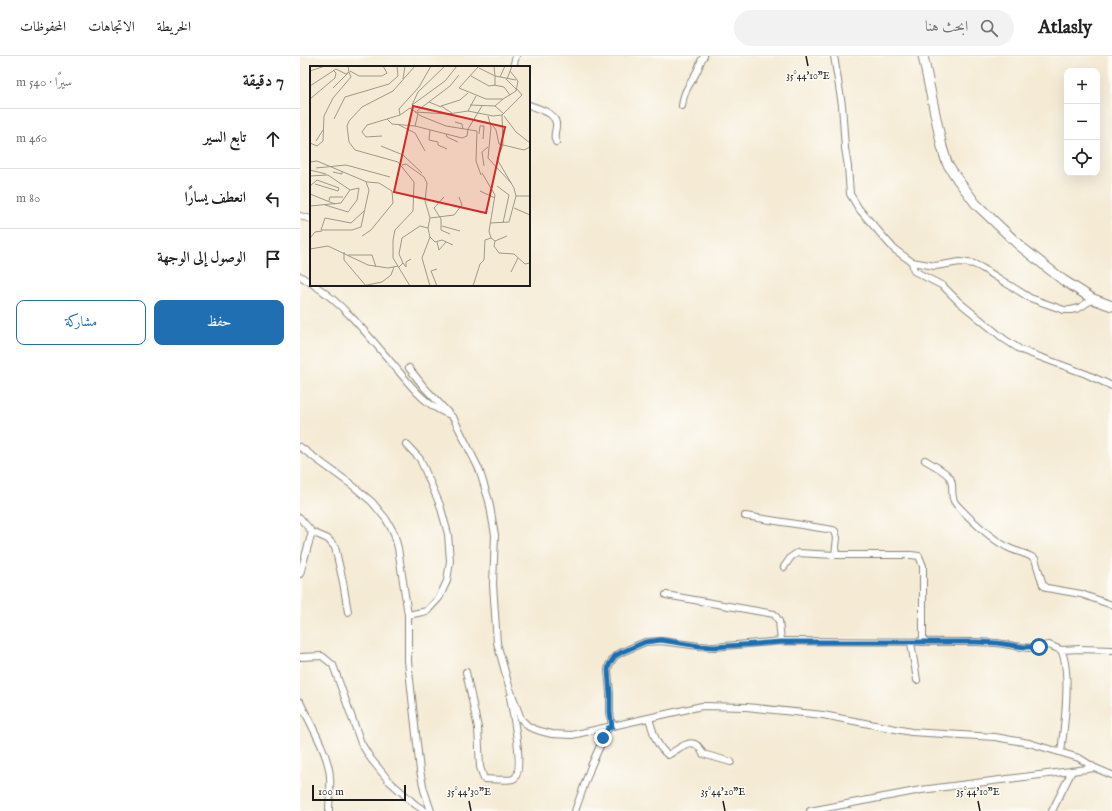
<!DOCTYPE html>
<html lang="ar">
<meta charset="utf-8">
<style>
:root{--surface:#fff;--page:#f2f2f2;--text:#222;--muted:#767676;--line:#e0e0e0;--accent:#1f6fb2}
body{margin:0;font-family:"IM FELL English",Amiri,serif;background:var(--page);color:var(--text);direction:rtl}
.controls{position:absolute;right:12px;top:12px;display:grid;overflow:hidden;border-radius:8px;box-shadow:0 4px 16px #0002}
.controls button{width:36px;height:36px;display:grid;place-items:center;padding:0;border:0;border-bottom:1px solid var(--line);background:var(--surface);color:var(--text);font:20px sans-serif}
.scale{position:absolute;left:12px;bottom:10px;width:94px;box-sizing:border-box;padding-left:4px;border:2px solid #1c1c1c;border-top:0;font-size:11px;line-height:14px;white-space:nowrap;color:#1c1c1c;-webkit-text-stroke:3px #fdfcf7;paint-order:stroke}
.stop{position:absolute;width:12px;height:12px;margin:-9px;border:3px solid #1f6fb2;border-radius:50%;background:#fff}
.stop.end{background:#1f6fb2;border-color:#fff;box-shadow:0 1px 4px #0008}
.list{margin:0;padding:0;list-style:none}
h2{display:flex;justify-content:space-between;align-items:center;height:52px;margin:0;padding:0 16px;font-size:17px}
h2 small{font-size:13px;font-weight:400;color:var(--muted)}
.list li{display:grid;grid-template-columns:26px 1fr auto;gap:12px;align-items:center;box-sizing:border-box;height:60px;padding:0 16px;border-top:1px solid var(--line)}
.list b{display:block;font-size:15px;white-space:nowrap}
.list em{font-size:13px;font-style:normal;color:var(--muted)}
.actions{display:flex;gap:8px;padding:12px 16px}
.actions a{flex:1;padding:9px 0;border:1px solid var(--accent);border-radius:8px;text-align:center;font-size:14px;color:var(--accent)}
.actions .main{background:var(--accent);color:#fff}
.icon{flex:none;width:22px;height:22px;fill:none;stroke:currentColor;stroke-width:2;stroke-linecap:round;stroke-linejoin:round}
.map{position:relative;flex:none;width:812px;height:755px;overflow:hidden;direction:ltr}
header{display:flex;align-items:center;gap:24px;box-sizing:border-box;height:56px;padding:0 20px;background:var(--surface);border-bottom:1px solid var(--line)}
header strong{font-size:19px}
nav{display:flex;gap:22px;margin-inline-start:auto;font-size:14px}
.search{width:280px;height:36px;background:var(--page);display:flex;align-items:center;gap:10px;box-sizing:border-box;padding:0 14px;border-radius:22px;color:var(--muted);font-size:15px}
main{display:flex}
aside{flex:1;background:var(--surface)}
.map>svg:first-child{display:block}
.lines{fill:none;stroke-linecap:round;stroke-linejoin:round}
.minor-casing{stroke:#888478;stroke-width:8}
.secondary-casing{stroke:#888478;stroke-width:11}
.minor{stroke:#fff;stroke-width:6}
.secondary{stroke:#fff;stroke-width:9}
.route{stroke:#1f6fb2;stroke-width:5}
.ticks{fill:none;stroke:#1c1c1c;stroke-width:1.5}
.inset-road{fill:none;stroke:#9e988b;stroke-width:1}
.view{fill:#d62828;fill-opacity:0.15;stroke:#d62828;stroke-width:2}
.inset-edge{fill:none;stroke:#1c1c1c;stroke-width:2}
.ticks-label{font-size:10px;text-anchor:middle;fill:#1c1c1c;stroke:#fdfcf7;stroke-width:3;stroke-linejoin:round;paint-order:stroke}
</style>
<header>
<strong>Atlasly</strong>
<div class="search"><svg class="icon" aria-label="search" viewBox="0 0 24 24"><circle cx="10" cy="10" r="6"/><path d="M15 15l6 6"/></svg>ابحث هنا</div>
<nav><a>الخريطة</a><a>الاتجاهات</a><a>المحفوظات</a></nav>
</header>
<main>
<div class="map">
<svg width="812" height="755" viewBox="0 0 812 755">
<rect width="100%" height="100%" fill="#fdfcf7"/>
<filter id="ink" filterUnits="userSpaceOnUse"><feTurbulence type="fractalNoise" baseFrequency=".025" numOctaves="2"/><feDisplacementMap in="SourceGraphic" scale="8" xChannelSelector="R" yChannelSelector="G"/><feConvolveMatrix kernelMatrix="1 2 1 2 8 2 1 2 1" color-interpolation-filters="sRGB"/></filter>
<filter id="wash" filterUnits="userSpaceOnUse"><feTurbulence type="fractalNoise" baseFrequency=".012" numOctaves="4" result="noise"/><feDisplacementMap in="SourceGraphic" scale="16" xChannelSelector="R" yChannelSelector="G"/><feGaussianBlur stdDeviation="0.9" result="paint"/><feColorMatrix in="noise" values="0 0 0 0 0 0 0 0 0 0 0 0 0 0 0 0 0 1.4 0 .05"/><feComposite in="paint" operator="in"/></filter>
<g filter="url(#wash)">
<rect width="100%" height="100%" fill="#f5ebd5"/>
</g>
<g filter="url(#ink)">
<g class="lines">
<g class="minor-casing">
<g id="minor">
<path d="M534 0 542 49 545 92 548 111 550 138 559 153 594 193 612 206 635 210 660 206 674 208 682 212 730 242 764 254H771L779 252 793 243"/>
<path d="M213 11 216 0"/>
<path d="M229 49C239 53 258 57 256 71 255 78 253 80 256 86"/>
<path d="M382 50C384 33 389 31 396 17 400 11 399 6 404 0"/>
<path d="M0 160 11 163"/>
<path d="M612 206 614 215 643 230 659 246 704 283 721 294 786 318 812 330"/>
<path d="M0 220 11 227"/>
<path d="M14 229C45 249 72 284 96 312 111 330 126 350 148 358"/>
<path d="M109 312 124 331 154 363 179 413 189 445 195 479 193 528 197 587 209 630 221 663 229 671 240 675 252 678 272 679 402 650 446 651 523 659 611 676 695 681 729 687 779 702 795 712 812 719"/>
<path d="M106 388 120 403 140 449 148 478 150 505 147 525 139 542 127 555 108 559"/>
<path d="M0 391 52 429 72 446 86 463 94 477 98 492 108 559V605L120 715 124 734 131 755"/>
<path d="M625 404C631 408 647 416 650 422 655 431 649 440 656 448 668 461 691 483 707 491 716 496 727 497 735 503L743 529 747 532 781 538 812 549"/>
<path d="M445 460 533 474 535 475 537 482 535 499H611L619 500 623 510V586"/>
<path d="M0 462 12 476 0 518"/>
<path d="M12 476 28 483 35 491 43 526 48 556"/>
<path d="M484 511 491 501 497 497 535 499"/>
<path d="M366 539 474 558 479 565 481 585"/>
<path d="M611 587 617 624"/>
<path d="M0 601 22 600 33 609 61 687 71 703 89 725 116 749 125 755"/>
<path d="M166 616 178 672 180 711 184 723C191 723 207 725 213 723 226 718 212 654 210 641"/>
<path d="M0 646C10 667 29 699 30 721 31 732 29 744 29 755"/>
<path d="M349 662C353 676 356 690 368 699 381 692 394 677 403 698L431 706"/>
<path d="M312 671 310 656V638L308 614 309 609 315 600 322 596 345 586 361 585 399 590 414 591 481 585 676 586 697 587 728 592 749 589 761 594"/>
<path d="M761 696C764 673 772 615 761 594L780 593 812 594"/>
<path d="M275 755 291 710 308 672"/>
<path d="M510 755 621 734 795 712"/>
<path d="M752 755 772 715"/>
</g>
</g>
<g class="secondary-casing">
<path id="secondary" d="M623 0 642 91 647 107 658 124 676 148 720 190 763 224 793 243 812 250"/>
</g>
<use href="#minor" class="minor"/>
<use href="#secondary" class="secondary"/>
</g>
</g>
<g class="lines" filter="url(#ink)">
<path class="route" d="M303 682 308 672 312 671 310 656V638L308 614 309 609 315 600 322 596 345 586 361 584 399 590 414 591 481 586H676L697 587 724 591H739"/>
</g>
<path class="ticks" d="M506 0 508 10M169 745 171 755M423 745 425 755M678 745 680 755"/>
<g transform="translate(10 10)">
<rect width="220" height="220" fill="#f5ebd5"/>
<path class="inset-road" d="M121 0 109 21 89 43 90 49 100 42 111 50 136 60 167 65 166 95 171 109M169 0 149 22 176 33H193L206 25 208 15 200 5M169 2 185 10 184 0M0 5 15 0M40 5 49 10H72L77 7 73 0M161 10 179 20 185 19V10L206 14M190 11 195 0M93 13 95 0M196 13 207 24M197 13 202 0M184 19 194 21 200 29M0 20 26 3 36 8 39 6 38 0M23 22 38 7M0 33 25 12 26 7 23 4M119 36 131 41M102 39 135 15 147 0M102 39 108 26 135 0M160 39 185 40 193 33M185 40 194 48M107 45 140 20 149 9M158 45 166 30M105 46 138 48 158 45 183 50 192 49 212 29 207 23M142 47 131 40 150 34 158 27M90 49 77 53 82 58 105 60 108 48M178 50 181 61 178 92 202 118M194 50 206 66 220 77M24 53 35 31 79 18 88 10 87 0M164 54 181 57 186 64 189 78 214 84 220 81M145 56 152 58 153 63M89 59 105 67 115 85M105 60 152 72 157 70 158 63M158 63 172 40M120 64 119 74 128 76V79L137 83M136 68 137 71 148 76M169 68 170 60H174L173 73M72 70 56 71 52 66 57 59 77 53M6 75 13 64M0 77 7 80 13 75 14 50 23 32 41 11 39 6M71 80 93 89 112 107M0 96 7 95 57 116 69 117 82 125 83 137 61 164 52 170M92 99 96 98 114 111 117 117 115 135 120 152 118 162 110 160 92 172 89 188 93 197M174 100 172 86 178 81M6 102 36 99 80 111M0 104 16 108M23 106 32 108V105M172 107 185 129 179 165 181 172 185 175 184 180 189 187 204 188 215 198 220 197M0 110 18 109 40 124M0 120 7 114 29 122 28 125 5 118M187 120 199 129 193 157M170 125 185 132M0 128 25 138M206 130H220M134 131 124 142 131 153V164L140 168M19 135 20 131H33M0 140 31 137 40 124 49 122 47 134 38 146 15 139M204 142 220 149M54 145 41 157 15 152 11 164H42L51 161 59 124 56 116M120 152 144 149 152 139 149 131M180 157 199 156 206 130 204 122 187 93 193 79 192 49M132 160 150 165M118 162 120 171 112 192 120 220M120 171 125 176 132 174 143 179M0 172 5 166 12 165M185 175 197 170M127 176 129 184 136 176M0 183 18 180 58 199 78 202 88 200M34 186V194L56 220M38 189H62L66 201M89 201 93 197 96 201V196L101 193M201 206 208 192M52 220 72 216 81 209 84 201M100 220 83 192V174L85 164 103 145 104 116 88 96 45 84 39 76 37 60 39 55 52 41 83 25 105 0M127 220 121 205 127 203M163 220 170 198 174 194 175 174 181 172"/>
<path class="view" d="M103 40 195 61 176 147 84 126Z"/>
<rect width="220" height="220" class="inset-edge"/>
</g>
<g class="ticks-label">
<text x="508" y="23">35°44'10"E</text>
<text x="169" y="739">35°44'30"E</text>
<text x="423" y="739">35°44'20"E</text>
<text x="678" y="739">35°44'10"E</text>
</g>
</svg>
<div class="controls">
<button>+</button>
<button>−</button>
<button><svg class="icon" aria-label="locate" viewBox="0 0 24 24"><circle cx="12" cy="12" r="6"/><path d="M12 2v4M12 18v4M2 12h4M18 12h4"/></svg></button>
</div>
<div class="scale">100 m</div>
<div class="stop" style="left:739px;top:591px"></div>
<div class="stop end" style="left:303px;top:682px"></div>
</div>
<aside>
<h2>7 دقيقة<small>سيرًا · 540 m</small></h2>
<ul class="list">
<li><svg class="icon" aria-label="ahead" viewBox="0 0 24 24"><path d="M12 20V5M6 11l6-6 6 6"/></svg><div><b>تابع السير</b></div><em>460 m</em></li>
<li><svg class="icon" aria-label="left" viewBox="0 0 24 24"><path d="M17 20v-9H6M10 6l-5 5 5 5"/></svg><div><b>انعطف يسارًا</b></div><em>80 m</em></li>
<li><svg class="icon" aria-label="arrive" viewBox="0 0 24 24"><path d="M6 21V4h12l-3 4 3 4H6"/></svg><div><b>الوصول إلى الوجهة</b></div></li>
</ul>
<div class="actions"><a class="main">حفظ</a><a>مشاركة</a></div>
</aside>
</main>
